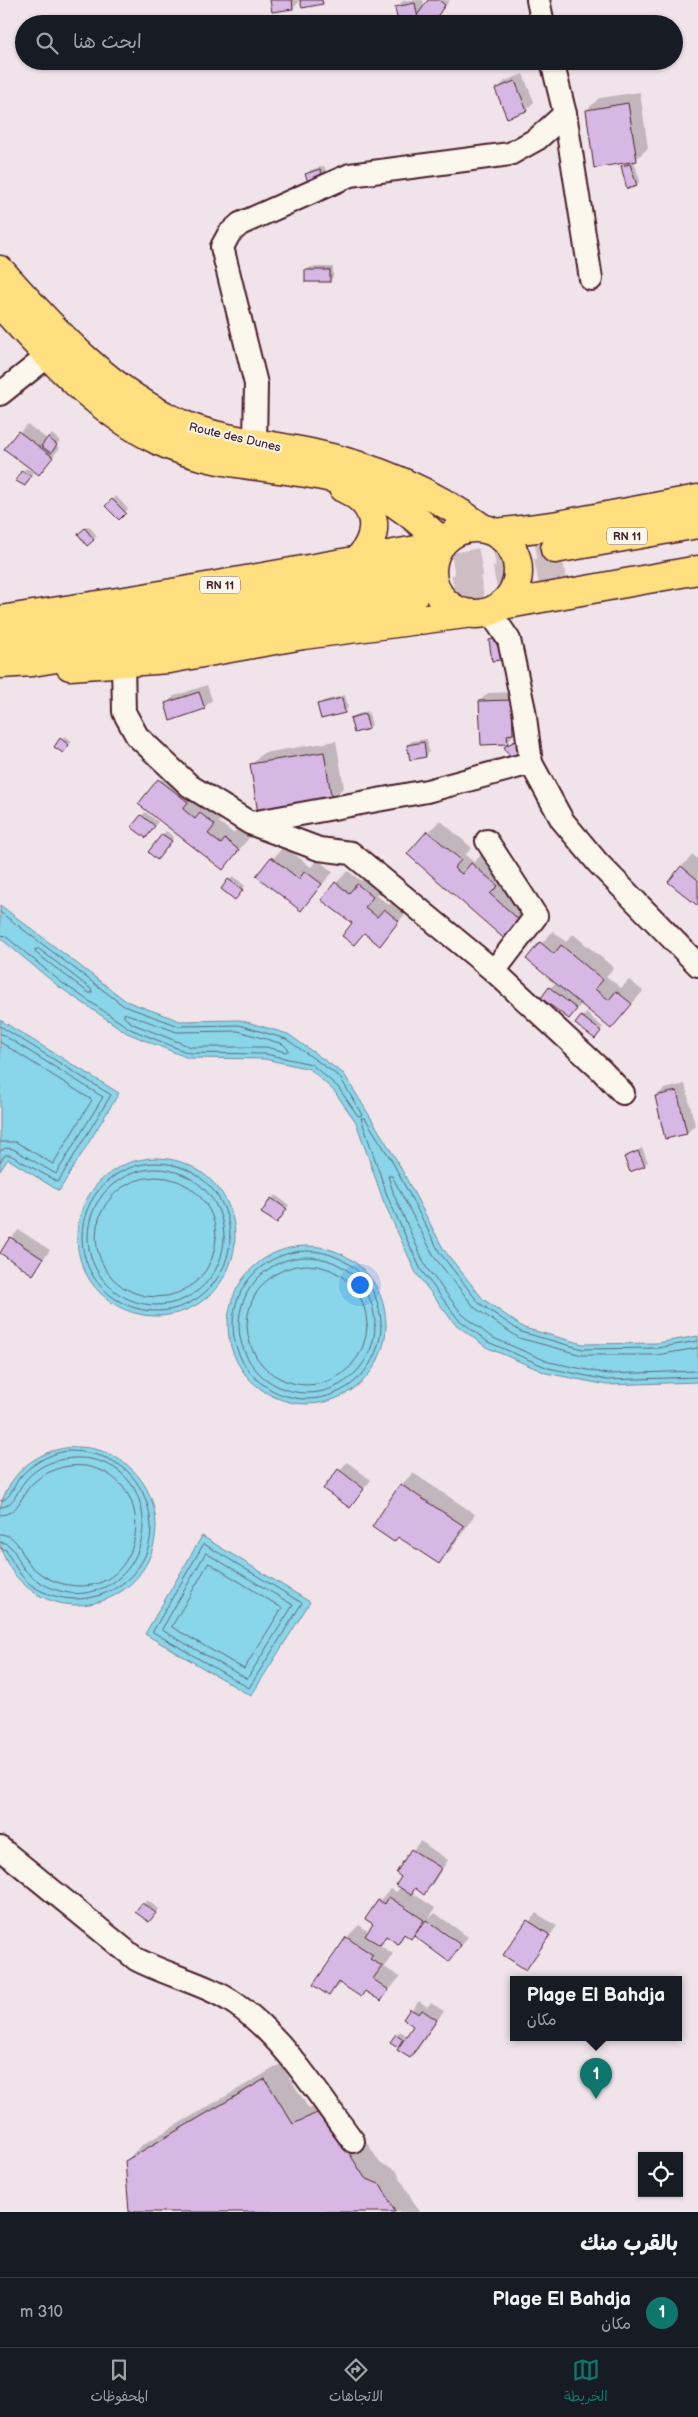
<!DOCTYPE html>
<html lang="ar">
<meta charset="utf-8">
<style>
:root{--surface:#171b24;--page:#242831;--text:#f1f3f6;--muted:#9ea1a6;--line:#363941;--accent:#0f766e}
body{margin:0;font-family:"Balsamiq Sans","Playpen Sans Arabic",sans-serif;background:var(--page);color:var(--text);direction:rtl}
.controls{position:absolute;right:15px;bottom:15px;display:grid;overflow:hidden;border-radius:0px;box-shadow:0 1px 4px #0004}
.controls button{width:45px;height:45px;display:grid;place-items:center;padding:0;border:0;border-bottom:1px solid var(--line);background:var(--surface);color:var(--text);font:25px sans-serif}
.you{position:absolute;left:359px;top:1284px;width:18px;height:18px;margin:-12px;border:4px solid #fff;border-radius:50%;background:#1a73e8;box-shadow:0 0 0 8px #1a73e833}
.badge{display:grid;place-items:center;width:32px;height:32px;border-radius:50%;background:var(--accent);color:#fff;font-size:16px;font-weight:700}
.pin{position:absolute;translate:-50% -41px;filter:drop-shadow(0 1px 2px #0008)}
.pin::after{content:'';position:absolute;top:26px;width:18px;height:15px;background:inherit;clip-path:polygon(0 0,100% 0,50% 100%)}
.popup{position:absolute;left:510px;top:1976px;width:172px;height:65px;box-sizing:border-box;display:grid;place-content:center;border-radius:0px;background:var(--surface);filter:drop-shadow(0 1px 4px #0005);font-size:16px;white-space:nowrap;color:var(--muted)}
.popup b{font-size:19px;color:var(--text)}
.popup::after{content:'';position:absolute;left:50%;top:100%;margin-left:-10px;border:10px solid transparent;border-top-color:var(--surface)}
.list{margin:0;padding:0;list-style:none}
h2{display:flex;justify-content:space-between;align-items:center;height:65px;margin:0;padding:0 20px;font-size:21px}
h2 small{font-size:16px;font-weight:400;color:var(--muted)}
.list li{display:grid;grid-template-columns:32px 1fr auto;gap:15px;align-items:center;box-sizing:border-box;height:70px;padding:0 20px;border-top:1px solid var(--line)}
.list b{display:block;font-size:19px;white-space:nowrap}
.list p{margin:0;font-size:16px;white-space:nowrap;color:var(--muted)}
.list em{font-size:16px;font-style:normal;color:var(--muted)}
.icon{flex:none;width:28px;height:28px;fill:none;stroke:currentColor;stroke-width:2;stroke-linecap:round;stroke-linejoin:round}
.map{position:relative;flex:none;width:698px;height:2212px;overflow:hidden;direction:ltr}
.search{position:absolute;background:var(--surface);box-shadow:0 1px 4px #0004;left:15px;right:15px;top:15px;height:55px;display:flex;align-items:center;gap:12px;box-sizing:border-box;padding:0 18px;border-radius:28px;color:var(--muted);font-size:19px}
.sheet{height:135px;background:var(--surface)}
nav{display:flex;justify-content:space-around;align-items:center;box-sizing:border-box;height:70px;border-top:1px solid var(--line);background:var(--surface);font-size:14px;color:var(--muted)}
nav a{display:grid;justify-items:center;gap:2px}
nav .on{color:var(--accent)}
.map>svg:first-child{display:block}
.water{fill:#89d5e9;stroke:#708c9d}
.shadow{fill:#0003}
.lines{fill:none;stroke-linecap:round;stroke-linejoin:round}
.shore{stroke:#636877;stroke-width:1}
.building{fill:#d7b8e5;stroke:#4a1f2b}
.highway-tunnel{stroke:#cfbdc4;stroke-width:28;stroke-dasharray:28 14;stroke-linecap:butt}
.street-casing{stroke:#4a1f2b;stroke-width:26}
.primary-casing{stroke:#4a1f2b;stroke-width:31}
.highway-casing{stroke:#4a1f2b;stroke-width:31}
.street{stroke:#fbf7ec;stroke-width:22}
.primary{stroke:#ffdf80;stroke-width:28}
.highway{stroke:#ffdf80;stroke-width:28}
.labels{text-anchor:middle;stroke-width:4;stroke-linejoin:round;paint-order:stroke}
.shield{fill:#fbf7ec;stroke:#7f6065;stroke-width:1}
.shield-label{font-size:11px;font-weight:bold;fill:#4a1f2b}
.street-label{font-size:12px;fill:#4a1f2b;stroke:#fbf7ec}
</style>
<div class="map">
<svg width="698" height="2212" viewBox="0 0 698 2212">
<rect width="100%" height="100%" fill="#f0e4ea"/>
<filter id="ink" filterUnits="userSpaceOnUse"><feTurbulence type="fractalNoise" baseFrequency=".02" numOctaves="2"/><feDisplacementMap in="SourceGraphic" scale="10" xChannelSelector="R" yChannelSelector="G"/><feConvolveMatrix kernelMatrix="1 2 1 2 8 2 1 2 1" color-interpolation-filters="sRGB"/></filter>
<g filter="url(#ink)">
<g class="water">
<path d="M0 905 126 1001 180 1021 240 1020 288 1034 344 1074 396 1159 444 1250 483 1299 524 1328 583 1344 657 1343 698 1336V1382L607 1385 546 1373 486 1347 454 1323 416 1273 383 1200 356 1122 334 1091 310 1069 265 1059 188 1058 127 1033 58 986 0 938Z"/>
<path d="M0 1020 119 1093 59 1191 8 1159 0 1171Z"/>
<circle cx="156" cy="1237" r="79"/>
<circle cx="307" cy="1325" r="79"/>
<circle cx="77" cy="1526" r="79"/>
<path d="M202 1536 310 1602 251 1696 145 1634Z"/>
</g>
<g class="shadow">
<path d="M272 0H301L293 8Z"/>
<path d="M404 0H423L425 7 430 0H450L431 24H399L396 8Z"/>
<path d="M523 74 534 102 526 110 497 89 505 81Z"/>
<path d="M640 92 648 148 634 161 640 181 636 185 622 166 627 162 587 110 599 98Z"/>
<path d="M324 166 327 174 323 178 307 174 310 170Z"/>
<path d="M310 267H333V277L329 281 306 271Z"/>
<path d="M27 424 47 439 52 434 60 441 56 446 60 448 39 473 6 448Z"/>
<path d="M26 468 34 472 25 485 22 472Z"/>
<path d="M116 496 128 509 119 518 107 506Z"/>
<path d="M89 526 97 536 93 539 83 530Z"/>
<path d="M207 685 212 700 204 708 166 704 174 696Z"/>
<path d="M519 692 521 725 507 743 480 701 488 693Z"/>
<path d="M345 695 348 708 344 712 319 704 323 701Z"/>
<path d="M368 711 372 725 368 728 351 718 355 715Z"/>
<path d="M65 736 72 741 63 752 61 739Z"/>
<path d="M427 739 429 752 426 756 408 745 412 741Z"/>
<path d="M336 741 344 787 332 799 251 765 263 753Z"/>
<path d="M171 768 226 812 219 822 233 833 238 828 250 837 222 869 140 804Z"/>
<path d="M145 812 158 822 149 833 142 816Z"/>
<path d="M440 820 472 848 465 855 474 862 484 852 535 911 508 940 409 854Z"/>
<path d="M166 831 174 837 161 855 149 852Z"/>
<path d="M284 846 311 867 318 860 333 872 301 909 258 876Z"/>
<path d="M693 855 698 859V905L681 867Z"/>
<path d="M348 871 361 881 369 873 384 884 376 895 389 905 396 898 410 908 380 944 365 933 354 944 353 923 336 883Z"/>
<path d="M233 876 245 886 239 894 229 880Z"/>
<path d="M553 931 566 942 573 934 614 968 606 976 621 988 629 980 643 991 611 1028 582 1003 569 1018 550 988 556 982 528 958Z"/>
<path d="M586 1013 603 1027 598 1033 577 1024Z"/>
<path d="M685 1084 695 1125 687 1133 656 1097 664 1089Z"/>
<path d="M642 1148 648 1162 644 1165 625 1157Z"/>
<path d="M275 1195 289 1205 281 1218 272 1199Z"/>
<path d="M19 1230 50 1250 33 1273 11 1238Z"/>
<path d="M347 1462 371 1480 350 1506 325 1488Z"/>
<path d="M413 1473 475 1514 451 1550 439 1562 401 1485Z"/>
<path d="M420 1841 448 1860 432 1885 424 1893 416 1888 411 1892 435 1908 429 1919 435 1913 468 1937 457 1952 449 1960 419 1929 411 1937 406 1934 397 1942 387 1936 382 1941 384 1942 381 1946 393 1954 384 1967 400 1977 381 2000 366 1990 360 1996 341 1983 329 1994 315 1985 347 1937 359 1925 369 1932 374 1923 379 1901 391 1889 396 1892 401 1887 403 1876 397 1872Z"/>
<path d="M147 1900 159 1909 152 1917 137 1912Z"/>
<path d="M536 1913 557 1926 526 1968 505 1955Z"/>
<path d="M419 2001 427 2007 431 2003 444 2011 418 2049 410 2057 415 2026 405 2019Z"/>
<path d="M400 2031 406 2035 401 2042 397 2034Z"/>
<path d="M281 2064 309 2109 333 2098 357 2127 380 2163 396 2170 419 2212H130L126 2161 142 2145Z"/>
</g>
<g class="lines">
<g class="shore">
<path d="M0 912 124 1006 179 1026 239 1025 286 1039 340 1077 362 1115 358 1116 338 1087 311 1064 266 1054 189 1053 130 1029 61 982 5 936 0 935"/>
<path d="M39 949 91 989 92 993H89L36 953 35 950Z"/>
<path d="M127 1014 177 1032 238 1031 283 1044 289 1050 286 1052 266 1047H191L133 1024 124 1017V1014Z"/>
<path d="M0 1026 111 1095 58 1182 10 1155H5L0 1162"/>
<path d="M0 1033 103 1097 56 1174 13 1149 6 1148 0 1151"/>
<path d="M0 1042 92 1100 53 1164 16 1142H0"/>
<circle cx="156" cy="1237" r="74"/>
<circle cx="156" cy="1237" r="68"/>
<circle cx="156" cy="1237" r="60"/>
<circle cx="307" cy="1325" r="74"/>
<circle cx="307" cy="1325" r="68"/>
<circle cx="307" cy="1325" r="60"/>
<path d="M698 1341 657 1348 582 1349 521 1332 479 1303 440 1253 392 1161 365 1118H361L388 1198 421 1270 458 1319 488 1342 548 1368 607 1380 698 1377"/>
<path d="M698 1348 657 1355H582L519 1338 475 1308 435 1258 392 1176H388L394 1195 426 1267 462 1314 491 1337 549 1362 607 1374 698 1371"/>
<path d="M0 1501C11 1500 14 1483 21 1476 32 1464 53 1451 71 1451 87 1452 104 1455 118 1464 145 1481 158 1521 147 1551 130 1595 76 1612 36 1588 21 1580 14 1564 6 1550L0 1548"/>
<path d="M0 1507C14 1507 17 1490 25 1481 40 1462 67 1455 90 1459 164 1471 159 1582 85 1593 63 1596 38 1585 24 1569 16 1559 15 1543 0 1542"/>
<path d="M0 1515C19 1514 20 1497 31 1485 46 1470 69 1462 90 1467 159 1483 145 1586 81 1586 61 1586 44 1579 30 1565 20 1553 19 1535 0 1534"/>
<path d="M204 1544 302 1603 249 1688 153 1632Z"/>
<path d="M206 1553 293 1605 247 1679 162 1630Z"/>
<path d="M209 1563 282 1608 244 1669 172 1627Z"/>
</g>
</g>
<g class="building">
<path d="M270 0H292L293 9 272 12Z"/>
<path d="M300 0H322L323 4 302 8Z"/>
<path d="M428 0H439L445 5 432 24H426L416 17Z"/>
<path d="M415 3 419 24H398L395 7Z"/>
<path d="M515 81 527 111 507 118 495 89Z"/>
<path d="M628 103 637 161 594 168 586 110Z"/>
<path d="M630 164 637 186 627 189 621 166Z"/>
<path d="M320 169 324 179 309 184 305 174Z"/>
<rect x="305" y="270" width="25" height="12"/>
<path d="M18 431 53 457 39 475 4 449Z"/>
<path d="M48 437 57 445 51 453 41 446Z"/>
<path d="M21 471 31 476 25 486 16 481Z"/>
<path d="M112 499 126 513 119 520 105 506Z"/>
<path d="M85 528 94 540 87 546 78 534Z"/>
<path d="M506 638 509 659 492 661 489 640Z"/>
<path d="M199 692 205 709 170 721 165 703Z"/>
<path d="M342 698 345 713 321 719 317 704Z"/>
<path d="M512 700 513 734 507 735 508 744 481 745 479 701Z"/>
<path d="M365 714 369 729 354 733 350 718Z"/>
<path d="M60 738 69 745 63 753 54 747Z"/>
<path d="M517 740 526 755 513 762 504 747Z"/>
<path d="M424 742 426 757 410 760 407 745Z"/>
<path d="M324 752 332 801 258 813 250 764Z"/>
<path d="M158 779 188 802 183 809 195 819 200 813 215 825 208 834 221 844 225 839 239 850 223 870 138 804Z"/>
<path d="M141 815 155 826 146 838 131 827Z"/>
<path d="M427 831 461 860 454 868 462 874 471 863 498 886 490 894 524 924 508 942 407 854Z"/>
<path d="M162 834 172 841 157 860 148 852Z"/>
<path d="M271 857 299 879 305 871 322 884 301 911 256 876Z"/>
<path d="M681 866 698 880V906L668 882Z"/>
<path d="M228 879 243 890 235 900 221 889Z"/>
<path d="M335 882 349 893 357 884 373 897 365 907 377 917 384 909 399 921 380 946 364 933 354 945 342 936 352 923 321 900Z"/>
<path d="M540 942 554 954 561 945 603 980 595 989 609 1000 616 991 632 1004 611 1029 526 959Z"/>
<path d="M549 987 577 1009 569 1019 541 998Z"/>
<path d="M581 1016 601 1031 595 1039 575 1024Z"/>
<path d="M677 1091 687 1134 665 1139 655 1096Z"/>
<path d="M638 1151 645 1166 630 1172 624 1157Z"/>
<path d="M271 1198 287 1209 277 1223 261 1213Z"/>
<path d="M10 1237 43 1259 33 1275 0 1253Z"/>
<path d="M338 1469 364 1489 350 1508 323 1489Z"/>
<path d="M400 1484 464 1526 439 1564 398 1537 394 1542 372 1527Z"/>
<path d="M411 1849 441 1868 424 1895 415 1888 411 1895 396 1885 401 1877 396 1873Z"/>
<path d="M389 1897 424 1920 411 1939 404 1934 398 1944 386 1936 380 1945 365 1936 373 1924 365 1919 378 1900 385 1904Z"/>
<path d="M142 1903 156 1913 149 1922 135 1912Z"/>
<path d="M426 1920 461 1945 449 1962 414 1936Z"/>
<path d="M527 1920 550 1935 526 1970 503 1955Z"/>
<path d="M346 1937 373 1955 370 1959 382 1966 373 1979 389 1990 381 2001 365 1991 361 1997 338 1982 329 1996 313 1985Z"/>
<path d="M410 2009 419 2014 422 2010 437 2020 410 2058 397 2050 413 2026 403 2019Z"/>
<path d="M396 2034 403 2039 398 2047 390 2042Z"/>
<path d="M265 2079 293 2124 317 2113 342 2142 365 2178 381 2185 395 2212H129L125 2161Z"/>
</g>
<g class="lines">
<g class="highway-tunnel">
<path d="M412 574 555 549"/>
<path d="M413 597 565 567"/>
</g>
<g class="street-casing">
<g id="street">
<path d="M538 0 543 24"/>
<path d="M552 61 565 114 591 279"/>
<path d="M0 394 48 356"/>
<path d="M255 443 256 384 222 247 229 234 240 224 350 175 510 154 537 139 565 114"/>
<path d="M490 612 509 640 524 710 531 763 562 820 598 863 698 965"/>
<path d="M123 663 124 712 137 736 190 786 250 823 319 849 351 853 494 971 601 1070 623 1093"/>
<path d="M251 823 427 791 531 763"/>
<path d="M487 841 536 916 494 971"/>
<path d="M0 1848 136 1959C168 1976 208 1984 237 2005 284 2038 319 2096 353 2141"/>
</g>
</g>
<g class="primary-casing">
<g id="primary">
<path d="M0 270C54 330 108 392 184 425 223 441 268 444 310 453 372 466 430 490 482 528"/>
<path d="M0 304C48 356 95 410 159 441 224 472 301 463 365 488 395 499 419 521 442 542"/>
<path d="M343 488C378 504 382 532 358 560"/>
<circle cx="475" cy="571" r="43"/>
<path d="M496 533 553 526 698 499"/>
<path d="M503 605 698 570"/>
<path d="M0 620 144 598 439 546"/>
<path d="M70 666 169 659 303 635 465 614"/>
</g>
</g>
<g class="highway-casing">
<g id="highway">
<path d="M555 549 698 524"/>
<path d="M0 639 217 612 412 574"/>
<path d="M0 664 32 662 227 630 413 597"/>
</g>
</g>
<use href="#street" class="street"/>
<use href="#primary" class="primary"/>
<use href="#highway" class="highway"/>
</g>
</g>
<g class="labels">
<g class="shield">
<rect x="607" y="527.5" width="40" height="17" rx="4"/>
<rect x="200" y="576.5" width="40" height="17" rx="4"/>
</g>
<g class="shield-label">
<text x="627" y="540">RN 11</text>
<text x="220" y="589">RN 11</text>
</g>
<g class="street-label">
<text transform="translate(235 437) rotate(13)" y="4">Route des Dunes</text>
</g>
</g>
</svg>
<div class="controls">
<button><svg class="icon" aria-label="locate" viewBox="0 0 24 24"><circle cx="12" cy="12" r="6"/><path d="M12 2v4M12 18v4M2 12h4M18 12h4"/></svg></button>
</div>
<div class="you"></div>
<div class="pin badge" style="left:596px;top:2099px">1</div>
<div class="popup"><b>Plage El Bahdja</b>مكان</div>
<div class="search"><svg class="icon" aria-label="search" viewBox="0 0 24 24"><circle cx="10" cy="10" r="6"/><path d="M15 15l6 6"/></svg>ابحث هنا</div>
</div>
<section class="sheet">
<h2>بالقرب منك<small></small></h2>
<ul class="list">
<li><span class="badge">1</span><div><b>Plage El Bahdja</b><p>مكان</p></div><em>310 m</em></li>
</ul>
</section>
<nav>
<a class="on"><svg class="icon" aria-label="map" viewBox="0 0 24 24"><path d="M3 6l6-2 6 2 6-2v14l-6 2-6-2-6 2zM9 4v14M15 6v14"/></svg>الخريطة</a>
<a><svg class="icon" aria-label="directions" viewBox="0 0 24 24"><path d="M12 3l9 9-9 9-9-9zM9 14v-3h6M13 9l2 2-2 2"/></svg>الاتجاهات</a>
<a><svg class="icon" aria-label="saved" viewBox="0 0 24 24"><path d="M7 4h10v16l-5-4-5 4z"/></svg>المحفوظات</a>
</nav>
